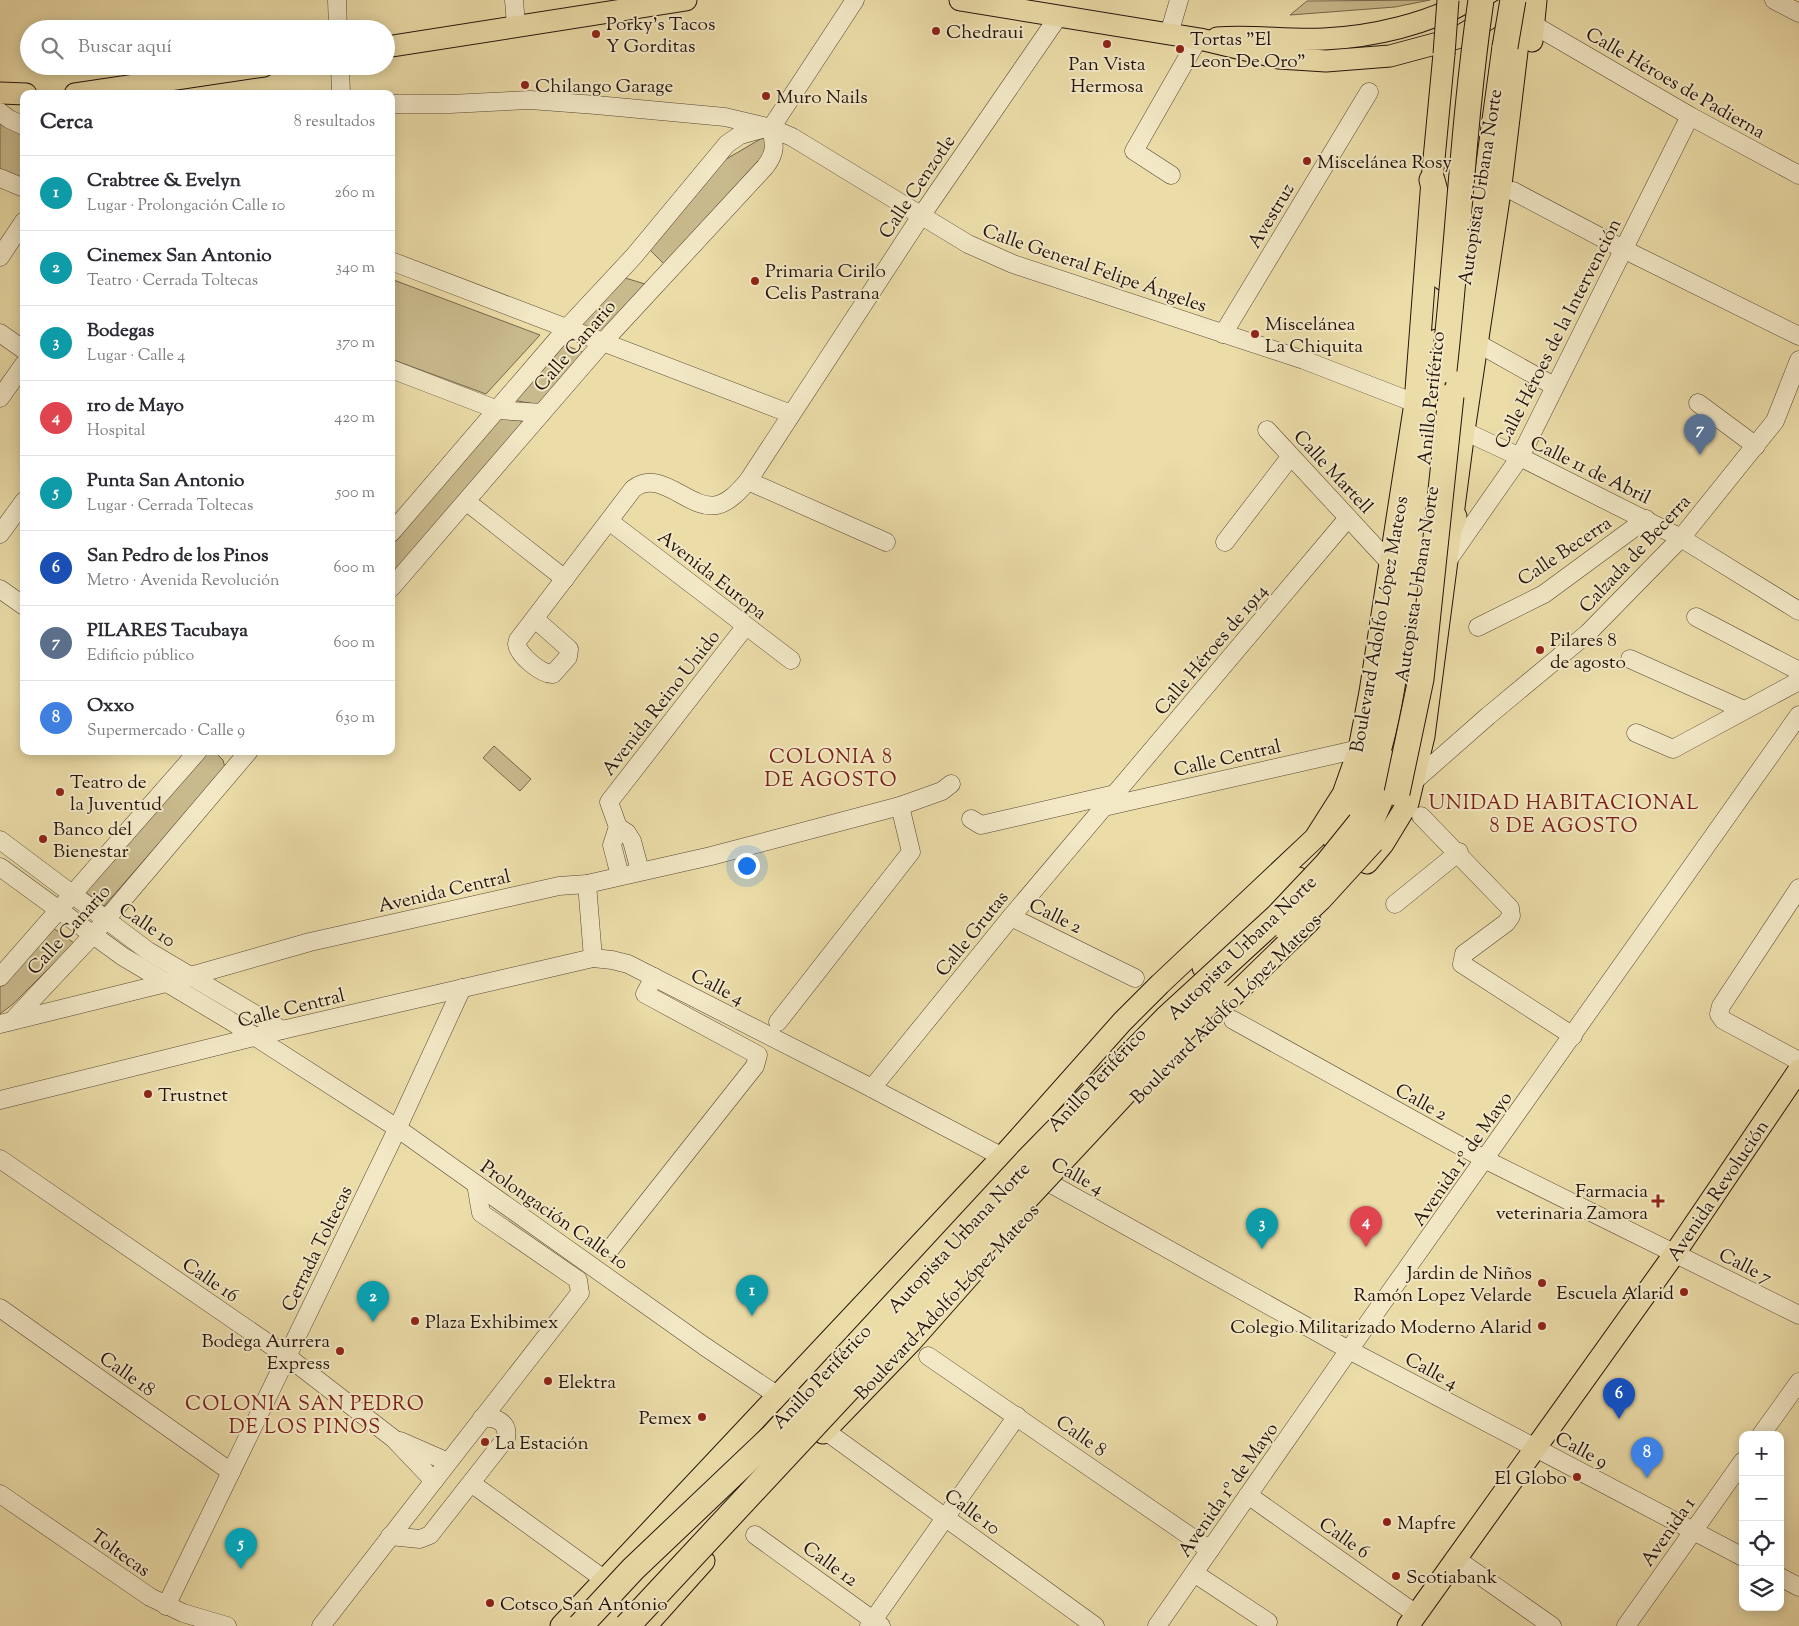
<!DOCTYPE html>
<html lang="es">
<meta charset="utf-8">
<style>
:root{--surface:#fff;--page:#f7f7f7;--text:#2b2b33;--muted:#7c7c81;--line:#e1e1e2;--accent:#d93025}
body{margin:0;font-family:"Sorts Mill Goudy",serif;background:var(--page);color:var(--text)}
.controls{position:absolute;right:15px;bottom:15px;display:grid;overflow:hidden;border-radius:10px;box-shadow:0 2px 12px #0003}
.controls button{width:45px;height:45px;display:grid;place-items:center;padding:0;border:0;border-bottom:1px solid var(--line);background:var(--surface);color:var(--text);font:25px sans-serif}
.you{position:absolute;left:746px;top:865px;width:18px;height:18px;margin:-12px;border:4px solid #fff;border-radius:50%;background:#1a73e8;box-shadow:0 0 0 8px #1a73e833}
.badge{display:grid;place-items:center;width:32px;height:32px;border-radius:50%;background:var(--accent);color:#fff;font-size:16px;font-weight:700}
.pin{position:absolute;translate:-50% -41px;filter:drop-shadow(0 1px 2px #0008)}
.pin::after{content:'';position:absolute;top:26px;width:18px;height:15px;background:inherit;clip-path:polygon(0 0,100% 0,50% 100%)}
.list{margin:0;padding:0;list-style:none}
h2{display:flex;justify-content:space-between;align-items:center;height:65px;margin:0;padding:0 20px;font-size:21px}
h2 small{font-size:16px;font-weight:400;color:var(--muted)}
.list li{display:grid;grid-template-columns:32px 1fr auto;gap:15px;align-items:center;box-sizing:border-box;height:75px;padding:0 20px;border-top:1px solid var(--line)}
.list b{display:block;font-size:19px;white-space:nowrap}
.list p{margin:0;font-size:16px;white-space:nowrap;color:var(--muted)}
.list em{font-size:16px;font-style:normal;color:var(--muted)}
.icon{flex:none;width:28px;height:28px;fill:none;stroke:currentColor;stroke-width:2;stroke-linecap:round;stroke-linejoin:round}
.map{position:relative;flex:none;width:1799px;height:1626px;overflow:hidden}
.search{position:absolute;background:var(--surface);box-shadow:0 2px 12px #0003;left:20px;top:20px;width:375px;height:55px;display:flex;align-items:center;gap:12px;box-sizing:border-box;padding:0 18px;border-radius:28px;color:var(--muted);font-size:19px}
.panel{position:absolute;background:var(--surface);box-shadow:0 2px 12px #0003;left:20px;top:90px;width:375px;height:665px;border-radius:10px}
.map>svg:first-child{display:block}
.green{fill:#c9ba8d;stroke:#76674c}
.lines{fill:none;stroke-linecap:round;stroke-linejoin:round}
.minor-casing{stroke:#564633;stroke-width:19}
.major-casing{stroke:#24140c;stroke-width:23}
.highway-casing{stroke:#24140c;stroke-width:27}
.minor{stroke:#f2e8c6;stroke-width:18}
.major{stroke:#ebdca8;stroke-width:21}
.highway{stroke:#ebdca8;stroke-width:25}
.major-bridge-casing{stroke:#24140c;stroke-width:23;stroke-linecap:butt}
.highway-bridge-casing{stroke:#24140c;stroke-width:27;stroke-linecap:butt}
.major-bridge{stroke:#ebdca8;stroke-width:21}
.highway-bridge{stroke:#ebdca8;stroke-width:25}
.poi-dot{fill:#8f2418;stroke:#f2e8c6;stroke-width:2}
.labels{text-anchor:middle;stroke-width:4;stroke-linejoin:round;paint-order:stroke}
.poi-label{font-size:19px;fill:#24140c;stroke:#f2e8c6;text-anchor:start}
.street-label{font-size:19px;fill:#24140c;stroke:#f2e8c6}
.neighbourhood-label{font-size:20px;letter-spacing:1px;fill:#7a1f14;stroke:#f2e8c6}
</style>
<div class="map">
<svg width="1799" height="1626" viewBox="0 0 1799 1626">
<rect width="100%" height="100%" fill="#ebdca8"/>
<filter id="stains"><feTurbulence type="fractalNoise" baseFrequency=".004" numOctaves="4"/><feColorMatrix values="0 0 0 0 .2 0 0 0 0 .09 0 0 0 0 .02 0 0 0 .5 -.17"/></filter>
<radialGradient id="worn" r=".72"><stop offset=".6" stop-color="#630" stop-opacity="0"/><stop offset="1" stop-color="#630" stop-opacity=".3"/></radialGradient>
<g class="green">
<path d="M1430 0 1395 7 1290 15 1307 1Z"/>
<path d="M0 119 24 131V186L0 176Z"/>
<path d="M764 137 767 138V151L666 266 646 246 716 165Z"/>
<path d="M622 277 645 284V287L606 333 578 326Z"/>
<path d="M391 279 540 335 486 394 391 359Z"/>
<path d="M560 343 587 354 540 405 512 400Z"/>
<path d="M496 417 527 422 391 579V536Z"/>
<path d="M494 746 531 779 520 791 483 758Z"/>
<path d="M203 751H214L223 760 225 768 104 906 80 888Z"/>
<path d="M49 925 74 943 13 1004 0 1014V981Z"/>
</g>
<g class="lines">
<g class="minor-casing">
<g id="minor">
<path d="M337 0 338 29"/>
<path d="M514 0 516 25"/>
<path d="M1774 0 1799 13"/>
<path d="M1534 25 1690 116 1799 175"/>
<path d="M1169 34 1179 0"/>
<path d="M340 66 341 94"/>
<path d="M391 104H450L530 100 596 105 725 117 771 128 792 137 968 244 1013 264 1304 360 1415 403"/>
<path d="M0 112 9 119 24 126"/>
<path d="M1171 175 1134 151 1198 39"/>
<path d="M0 178 24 188"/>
<path d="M1513 191 1623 249 1799 336"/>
<path d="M0 257 24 221"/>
<path d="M391 261 791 414"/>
<path d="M0 333 24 350"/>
<path d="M1223 334 1369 92"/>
<path d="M1477 343 1554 386"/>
<path d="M391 369 498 410 542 413"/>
<path d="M0 398 24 364"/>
<path d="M1698 403 1756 446"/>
<path d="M1267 430 1390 563"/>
<path d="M1464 431 1520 457 1681 538 1799 611"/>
<path d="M748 481 886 542"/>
<path d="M467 502 565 579"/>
<path d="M609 521 791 660"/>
<path d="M391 533 567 328 634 256 727 144 740 135 766 128"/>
<path d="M0 534 24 501"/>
<path d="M1225 542 1291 456"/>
<path d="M1448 560 1520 457 1690 116"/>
<path d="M391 588 604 341 765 167C776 153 775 145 771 128L855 0"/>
<path d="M0 589 24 606"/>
<path d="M1696 617 1799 671"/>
<path d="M535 619 569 649 568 657 553 674C542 675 518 655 517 644L518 640 633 489C661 467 689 511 717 505 730 502 740 490 748 481L919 219 1058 17"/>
<path d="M1478 627 1544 594 1646 519"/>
<path d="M1630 659 1744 710"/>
<path d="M1636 733 1673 749 1799 681"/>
<path d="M1413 782 1488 716 1588 633 1681 538 1775 421 1799 360"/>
<path d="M1104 807 1359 749"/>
<path d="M1421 816 1510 908 1511 916 1506 923 1464 954 1462 964 1573 1036"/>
<path d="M971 819 981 825 1115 794"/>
<path d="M618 827 612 845 620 876"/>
<path d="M0 840 148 951 282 1030"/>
<path d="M0 867 122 956 229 1020 397 1128 704 1346 787 1402"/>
<path d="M640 871 632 841 627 833 618 827 609 802 745 627"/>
<path d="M587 884 593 958"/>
<path d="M1799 888 1721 1006 1719 1014 1723 1020 1799 1061"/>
<path d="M1395 904 1459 852"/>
<path d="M1011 917 1135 978"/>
<path d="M0 977 198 751"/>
<path d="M13 1020 92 936 249 751"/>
<path d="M1233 1020 1486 1160 1799 1315"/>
<path d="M778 1022 911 852 900 806"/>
<path d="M0 1024 166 983 310 942 559 886 587 884 711 856 900 806 942 791 951 784"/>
<path d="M872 1088 1011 917 1348 518"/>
<path d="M0 1100 282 1030 593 958 612 960 628 964 860 1082 1012 1162"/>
<path d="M0 1159 288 1357 394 1439 434 1481"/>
<path d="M1035 1175 1349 1350 1743 1557"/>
<path d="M611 1248 755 1066 758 1055 645 994 654 977"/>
<path d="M0 1308 231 1472"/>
<path d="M928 1356 1210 1550"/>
<path d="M816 1424 1095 1626"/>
<path d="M1761 1435 1799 1382"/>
<path d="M400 1441 448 1462"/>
<path d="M471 1483 605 1580"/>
<path d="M0 1494 150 1597 183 1613 227 1626"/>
<path d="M1248 1495 1416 1614"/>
<path d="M755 1535 881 1626"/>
<path d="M390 1536 420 1539 430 1535 506 1438C509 1422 496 1417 482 1418"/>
<path d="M1455 1558 1552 1626"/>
<path d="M1194 1573 1268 1622"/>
<path d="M1780 1577 1799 1587"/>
<path d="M166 1606 391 1142 462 988"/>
<path d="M321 1626 580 1293 578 1280 481 1213 476 1184"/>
<path d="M869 1626 1017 1416"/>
<path d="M1157 1626 1349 1350 1799 715"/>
<path d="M1626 1626 1743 1461"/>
</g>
</g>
<g class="major-casing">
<g id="major">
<path d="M960 0 1200 39 1279 58 1326 61 1390 56 1457 38 1519 0"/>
<path d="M1217 38C1253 35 1288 41 1324 39 1372 37 1428 24 1470 0"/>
<path d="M1532 41 1536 0"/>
<path d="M386 47 686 0"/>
<path d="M0 93 26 94"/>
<path d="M75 94 264 66"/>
<path d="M1367 863 1383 844 1408 803 1424 736 1464 431 1501 185 1521 18"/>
<path d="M1203 1025 1310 921"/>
<path d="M823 1433 911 1342 973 1272"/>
<path d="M561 1626 1002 1157 1122 1022 1160 984 1315 838 1343 794 1359 749 1370 692 1415 403 1432 180 1444 54"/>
<path d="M646 1626 704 1561"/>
<path d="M1408 1626 1675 1253 1799 1070"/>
</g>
</g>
<g class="highway-casing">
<g id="highway">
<path d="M1432 180 1440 210 1444 278"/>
<path d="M1454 419 1505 47"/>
<path d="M1436 557 1454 517"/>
<path d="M1336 840C1387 770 1392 682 1405 599 1417 513 1427 428 1437 342"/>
<path d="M1354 848 1368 828 1397 762"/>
<path d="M1205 967 1298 880"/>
</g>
</g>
<use href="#minor" class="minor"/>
<use href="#major" class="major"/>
<use href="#highway" class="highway"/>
<g class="major-bridge-casing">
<path id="major-bridge" d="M1444 54 1448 0"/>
</g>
<g class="highway-bridge-casing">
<g id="highway-bridge">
<path d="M1505 47 1513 0"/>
<path d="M1444 370C1458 247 1463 123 1481 0"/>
<path d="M1397 793 1421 679 1451 396"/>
<path d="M1287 929 1319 899 1372 841"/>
<path d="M580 1626 633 1569 773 1436 1028 1160 1167 1018 1277 917 1327 864 1360 823"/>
<path d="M627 1626 1217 993"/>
</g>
</g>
<use href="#major-bridge" class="major-bridge"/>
<use href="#highway-bridge" class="highway-bridge"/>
</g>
<g class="poi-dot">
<circle cx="936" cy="31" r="5"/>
<circle cx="596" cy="34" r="5"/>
<circle cx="1107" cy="44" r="5"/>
<circle cx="1180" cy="49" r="5"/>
<circle cx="525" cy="85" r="5"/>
<circle cx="766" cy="96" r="5"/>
<circle cx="1307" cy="161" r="5"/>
<circle cx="755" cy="281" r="5"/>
<circle cx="1255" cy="334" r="5"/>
<circle cx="1540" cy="650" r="5"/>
<circle cx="60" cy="792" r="5"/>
<circle cx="43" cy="839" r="5"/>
<circle cx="148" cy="1094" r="5"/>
<path d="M1655.5 1193.5h5v5h5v5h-5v5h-5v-5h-5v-5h5z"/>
<circle cx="1542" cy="1283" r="5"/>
<circle cx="1684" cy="1292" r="5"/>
<circle cx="415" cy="1321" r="5"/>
<circle cx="1542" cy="1326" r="5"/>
<circle cx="340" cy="1351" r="5"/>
<circle cx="548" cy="1381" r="5"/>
<circle cx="702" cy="1417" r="5"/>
<circle cx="485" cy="1442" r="5"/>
<circle cx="1577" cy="1477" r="5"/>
<circle cx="1387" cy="1522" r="5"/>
<circle cx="1396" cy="1576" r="5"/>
<circle cx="490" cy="1603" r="5"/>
</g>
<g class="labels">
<g class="poi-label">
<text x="606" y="30">Porky's Tacos<tspan x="606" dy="22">Y Gorditas</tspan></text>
<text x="946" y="38">Chedraui</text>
<text x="1190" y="45">Tortas "El<tspan x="1190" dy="22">Leon De Oro"</tspan></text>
<text x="1107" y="70" text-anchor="middle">Pan Vista<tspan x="1107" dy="22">Hermosa</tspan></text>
<text x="535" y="92">Chilango Garage</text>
<text x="776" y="103">Muro Nails</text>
<text x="1317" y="168">Miscelánea Rosy</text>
<text x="765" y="277">Primaria Cirilo<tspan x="765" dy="22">Celis Pastrana</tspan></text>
<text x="1265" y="330">Miscelánea<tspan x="1265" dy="22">La Chiquita</tspan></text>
<text x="1550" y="646">Pilares 8<tspan x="1550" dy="22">de agosto</tspan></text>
<text x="70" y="788">Teatro de<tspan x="70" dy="22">la Juventud</tspan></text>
<text x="53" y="835">Banco del<tspan x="53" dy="22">Bienestar</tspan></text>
<text x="158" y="1101">Trustnet</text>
<text x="1648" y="1197" text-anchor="end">Farmacia<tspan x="1648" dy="22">veterinaria Zamora</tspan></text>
<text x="1532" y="1279" text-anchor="end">Jardin de Niños<tspan x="1532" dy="22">Ramón Lopez Velarde</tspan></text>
<text x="1674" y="1299" text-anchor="end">Escuela Alarid</text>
<text x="425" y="1328">Plaza Exhibimex</text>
<text x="1532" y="1333" text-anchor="end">Colegio Militarizado Moderno Alarid</text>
<text x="330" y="1347" text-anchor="end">Bodega Aurrera<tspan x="330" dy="22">Express</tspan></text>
<text x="558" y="1388">Elektra</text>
<text x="692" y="1424" text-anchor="end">Pemex</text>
<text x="495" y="1449">La Estación</text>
<text x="1567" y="1484" text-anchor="end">El Globo</text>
<text x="1397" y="1529">Mapfre</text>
<text x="1406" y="1583">Scotiabank</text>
<text x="500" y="1610">Cotsco San Antonio</text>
</g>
<g class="street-label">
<text transform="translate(1676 82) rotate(30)" y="7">Calle Héroes de Padierna</text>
<text transform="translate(916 186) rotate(-56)" y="7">Calle Cenzotle</text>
<text transform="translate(1479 187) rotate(-81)" y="7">Autopista Urbana Norte</text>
<text transform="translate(1270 215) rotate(-59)" y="7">Avestruz</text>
<text transform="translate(1095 267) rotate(19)" y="7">Calle General Felipe Ángeles</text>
<text transform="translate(1557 333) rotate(-63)" y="7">Calle Héroes de la Intervención</text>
<text transform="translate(574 345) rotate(-49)" y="7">Calle Canario</text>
<text transform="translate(1430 398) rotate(-84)" y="7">Anillo Periférico</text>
<text transform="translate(1591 469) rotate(26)" y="7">Calle 11 de Abril</text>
<text transform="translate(1334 471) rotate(47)" y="7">Calle Martell</text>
<text transform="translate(1564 550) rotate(-34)" y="7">Calle Becerra</text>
<text transform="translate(1634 553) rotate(-47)" y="7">Calzada de Becerra</text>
<text transform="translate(713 574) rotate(38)" y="7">Avenida Europa</text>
<text transform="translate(1416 584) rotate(-81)" y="7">Autopista Urbana Norte</text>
<text transform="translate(1378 624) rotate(-80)" y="7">Boulevard Adolfo López Mateos</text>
<text transform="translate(1210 649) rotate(-50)" y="7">Calle Héroes de 1914</text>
<text transform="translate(660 702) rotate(-52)" y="7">Avenida Reino Unido</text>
<text transform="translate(1227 757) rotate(-13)" y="7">Calle Central</text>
<text transform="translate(444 890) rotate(-13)" y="7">Avenida Central</text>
<text transform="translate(1056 915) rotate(26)" y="7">Calle 2</text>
<text transform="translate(148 924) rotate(34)" y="7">Calle 10</text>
<text transform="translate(68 929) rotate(-48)" y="7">Calle Canario</text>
<text transform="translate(971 933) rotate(-51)" y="7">Calle Grutas</text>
<text transform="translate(1241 947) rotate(-44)" y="7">Autopista Urbana Norte</text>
<text transform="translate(718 986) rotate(27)" y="7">Calle 4</text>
<text transform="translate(291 1007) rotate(-14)" y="7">Calle Central</text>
<text transform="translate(1225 1008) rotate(-45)" y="7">Boulevard Adolfo López Mateos</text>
<text transform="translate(1096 1079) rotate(-47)" y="7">Anillo Periférico</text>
<text transform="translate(1422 1101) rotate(29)" y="7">Calle 2</text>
<text transform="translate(1461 1158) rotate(-55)" y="7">Avenida 1º de Mayo</text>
<text transform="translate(1078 1175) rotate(29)" y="7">Calle 4</text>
<text transform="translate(1717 1190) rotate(-56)" y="7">Avenida Revolución</text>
<text transform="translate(555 1214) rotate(35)" y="7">Prolongación Calle 10</text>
<text transform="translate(958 1237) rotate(-47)" y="7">Autopista Urbana Norte</text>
<text transform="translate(316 1248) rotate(-64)" y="7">Cerrada Toltecas</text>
<text transform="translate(1746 1265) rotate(27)" y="7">Calle 7</text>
<text transform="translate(211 1279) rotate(34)" y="7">Calle 16</text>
<text transform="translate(946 1301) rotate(-47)" y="7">Boulevard Adolfo López Mateos</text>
<text transform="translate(1432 1370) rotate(28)" y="7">Calle 4</text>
<text transform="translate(128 1373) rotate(35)" y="7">Calle 18</text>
<text transform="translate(821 1376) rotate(-47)" y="7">Anillo Periférico</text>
<text transform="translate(1082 1435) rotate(35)" y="7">Calle 8</text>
<text transform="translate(1582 1449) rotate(28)" y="7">Calle 9</text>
<text transform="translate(1227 1489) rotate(-55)" y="7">Avenida 1º de Mayo</text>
<text transform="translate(973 1511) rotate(36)" y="7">Calle 10</text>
<text transform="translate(1667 1531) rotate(-55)" y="7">Avenida 1</text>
<text transform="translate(1345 1537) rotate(35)" y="7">Calle 6</text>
<text transform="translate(121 1552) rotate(35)" y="7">Toltecas</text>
<text transform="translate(831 1563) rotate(36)" y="7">Calle 12</text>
</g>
<g class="neighbourhood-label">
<text x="831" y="763">COLONIA 8<tspan x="831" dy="23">DE AGOSTO</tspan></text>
<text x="1564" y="809">UNIDAD HABITACIONAL<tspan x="1564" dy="23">8 DE AGOSTO</tspan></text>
<text x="305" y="1410">COLONIA SAN PEDRO<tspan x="305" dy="23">DE LOS PINOS</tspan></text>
</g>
</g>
<rect width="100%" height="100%" filter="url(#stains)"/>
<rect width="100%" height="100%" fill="url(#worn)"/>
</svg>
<div class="controls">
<button>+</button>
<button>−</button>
<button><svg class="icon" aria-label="locate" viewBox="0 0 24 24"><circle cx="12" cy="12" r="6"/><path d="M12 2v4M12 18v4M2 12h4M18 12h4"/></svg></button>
<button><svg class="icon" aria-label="layers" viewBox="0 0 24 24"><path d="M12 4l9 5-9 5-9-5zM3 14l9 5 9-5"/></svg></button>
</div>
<div class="you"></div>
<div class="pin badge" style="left:752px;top:1316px;background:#0f9aa8">1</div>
<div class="pin badge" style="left:373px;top:1322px;background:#0f9aa8">2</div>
<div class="pin badge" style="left:1262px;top:1249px;background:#0f9aa8">3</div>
<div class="pin badge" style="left:1366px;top:1247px;background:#e0444e">4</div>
<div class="pin badge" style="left:241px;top:1569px;background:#0f9aa8">5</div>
<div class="pin badge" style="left:1619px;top:1419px;background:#1a4fb4">6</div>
<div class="pin badge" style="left:1700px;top:455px;background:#5c6f8a">7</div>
<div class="pin badge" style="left:1647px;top:1478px;background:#3f7fe0">8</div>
<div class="search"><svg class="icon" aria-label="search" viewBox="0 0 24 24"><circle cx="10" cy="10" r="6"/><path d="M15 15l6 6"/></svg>Buscar aquí</div>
<section class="panel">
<h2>Cerca<small>8 resultados</small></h2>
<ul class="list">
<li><span class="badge" style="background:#0f9aa8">1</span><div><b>Crabtree &amp; Evelyn</b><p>Lugar · Prolongación Calle 10</p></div><em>260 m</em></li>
<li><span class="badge" style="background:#0f9aa8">2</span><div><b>Cinemex San Antonio</b><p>Teatro · Cerrada Toltecas</p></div><em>340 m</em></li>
<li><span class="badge" style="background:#0f9aa8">3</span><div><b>Bodegas</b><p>Lugar · Calle 4</p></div><em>370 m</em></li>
<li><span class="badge" style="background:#e0444e">4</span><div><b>1ro de Mayo</b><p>Hospital</p></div><em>420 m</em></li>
<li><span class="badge" style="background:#0f9aa8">5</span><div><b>Punta San Antonio</b><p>Lugar · Cerrada Toltecas</p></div><em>500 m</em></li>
<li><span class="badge" style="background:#1a4fb4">6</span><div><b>San Pedro de los Pinos</b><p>Metro · Avenida Revolución</p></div><em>600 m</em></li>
<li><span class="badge" style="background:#5c6f8a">7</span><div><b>PILARES Tacubaya</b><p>Edificio público</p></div><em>600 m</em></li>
<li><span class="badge" style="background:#3f7fe0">8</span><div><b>Oxxo</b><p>Supermercado · Calle 9</p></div><em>630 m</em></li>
</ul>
</section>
</div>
